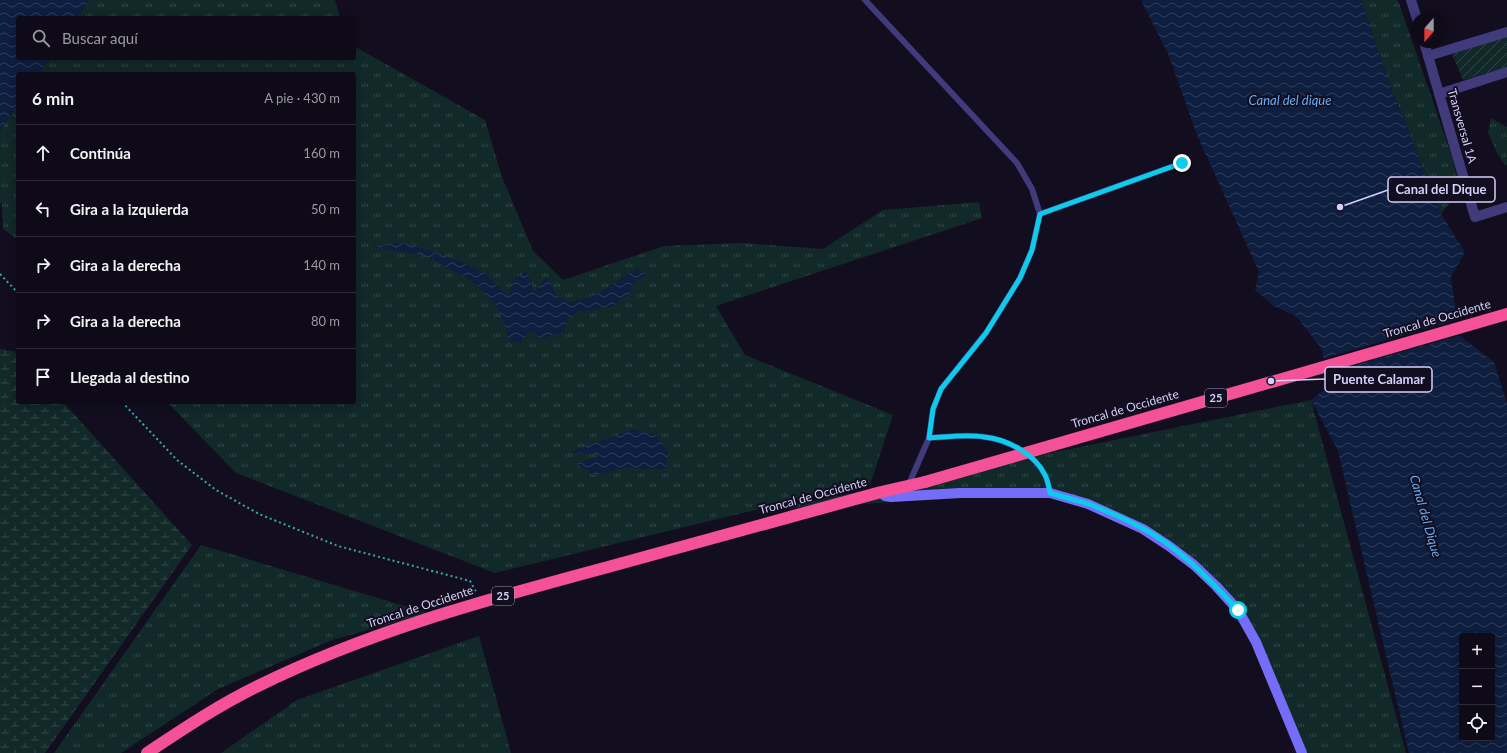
<!DOCTYPE html>
<html lang="es">
<meta charset="utf-8">
<style>
:root{--surface:#0e0a17;--page:#1c1824;--text:#f1f3f6;--muted:#9b9aa1;--line:#2e2b36}
body{margin:0;font-family:Lato,sans-serif;background:var(--page);color:var(--text)}
.controls{position:absolute;right:12px;bottom:12px;display:grid;overflow:hidden;border-radius:4px;box-shadow:0 2px 10px #0003}
.controls button{width:36px;height:36px;display:grid;place-items:center;padding:0;border:0;border-bottom:1px solid var(--line);background:var(--surface);color:var(--text);font:20px sans-serif}
.compass{position:absolute;left:1411px;top:12px;width:36px;height:36px;border-radius:50%;background:var(--surface);box-shadow:0 2px 10px #0003;rotate:201deg}
.stop{position:absolute;width:12px;height:12px;margin:-9px;border:3px solid #0dcbea;border-radius:50%;background:#fff}
.stop.end{background:#0dcbea;border-color:#fff;box-shadow:0 1px 4px #0008}
.list{margin:0;padding:0;list-style:none}
h2{display:flex;justify-content:space-between;align-items:center;height:52px;margin:0;padding:0 16px;font-size:17px}
h2 small{font-size:13px;font-weight:400;color:var(--muted)}
.list li{display:grid;grid-template-columns:26px 1fr auto;gap:12px;align-items:center;box-sizing:border-box;height:56px;padding:0 16px;border-top:1px solid var(--line)}
.list b{display:block;font-size:15px;white-space:nowrap}
.list em{font-size:13px;font-style:normal;color:var(--muted)}
.icon{flex:none;width:22px;height:22px;fill:none;stroke:currentColor;stroke-width:2;stroke-linecap:round;stroke-linejoin:round}
.map{position:relative;flex:none;width:1507px;height:753px;overflow:hidden}
.search{position:absolute;background:var(--surface);box-shadow:0 2px 10px #0003;left:16px;top:16px;width:340px;height:44px;display:flex;align-items:center;gap:10px;box-sizing:border-box;padding:0 14px;border-radius:4px;color:var(--muted);font-size:15px}
.panel{position:absolute;background:var(--surface);box-shadow:0 2px 10px #0003;left:16px;top:72px;width:340px;height:332px;border-radius:4px}
.map>svg:first-child{display:block}
.grass{fill:url(#grass-tufts)}
.wetland{fill:url(#wetland-marsh)}
.garden{fill:url(#garden-furrows)}
.water{fill:url(#water-waves);fill-rule:evenodd}
.pier{fill:#120e1f}
.lines{fill:none;stroke-linecap:round;stroke-linejoin:round}
.path{stroke:#34aba9;stroke-width:2;stroke-dasharray:2 3;stroke-linecap:butt}
.lane{stroke:#413b7c;stroke-width:6}
.street{stroke:#413b7c;stroke-width:10}
.secondary{stroke:#756cf7;stroke-width:10}
.highway{stroke:#f55199;stroke-width:12}
.highway-bridge{stroke:#f55199;stroke-width:12}
.route{stroke:#0dcbea;stroke-width:5}
.labels{text-anchor:middle;stroke-width:4;stroke-linejoin:round;paint-order:stroke}
.shield{fill:#120e1f;stroke:#9b95ba;stroke-width:1}
.shield-label{font-size:11px;font-weight:bold;fill:#d6cffc}
.street-label{font-size:12px;fill:#d6cffc;stroke:#120e1f}
.water-label{font-size:13px;font-style:italic;fill:#63acf6;stroke:#120e1f}
.leader{fill:none;stroke:#d6cffc;stroke-width:1.5}
.callout-dot{fill:#d6cffc;stroke:#120e1f;stroke-width:1.5}
.callout{fill:#120e1f;stroke:#d6cffc;stroke-width:1.5}
.callout-label{font-size:13px;text-anchor:middle;font-weight:bold;fill:#d6cffc}
</style>
<div class="map">
<svg width="1507" height="753" viewBox="0 0 1507 753">
<defs>
<pattern id="grass-tufts" width="24" height="20" patternUnits="userSpaceOnUse"><rect width="24" height="20" fill="#112929"/><path d="M3 7l-1-3M5 7V3M7 7l1-3M15 17l-1-3M17 17v-4M19 17l1-3" fill="none" stroke="#334749"/></pattern>
<pattern id="wetland-marsh" width="20" height="14" patternUnits="userSpaceOnUse"><rect width="20" height="14" fill="#112929"/><path d="M1 5h8M5 5V1M11 12h8M15 12V8" fill="none" stroke="#334749"/></pattern>
<pattern id="garden-furrows" width="10" height="10" patternUnits="userSpaceOnUse"><rect width="10" height="10" fill="#112929"/><path d="M-1 1l2-2M0 10L10 0M9 11l2-2" fill="none" stroke="#334749"/></pattern>
<pattern id="water-waves" width="16" height="10" patternUnits="userSpaceOnUse"><rect width="16" height="10" fill="#0e1e3f"/><path d="M0 5q4-4 8 0t8 0" fill="none" stroke="#303e5c"/></pattern>
</defs>
<rect width="100%" height="100%" fill="#120e1f"/>
<g class="grass">
<path d="M89 0H335L340 18H77Z"/>
<path d="M1361 0H1398L1452 157 1460 190 1441 214 1389 82Z"/>
<path d="M354 46 485 120 502 177 533 251 563 280 664 246 743 243 823 249 883 210 979 202 982 218 716 306 745 355 893 415 871 482 495 573 236 473 167 402H354V74H39L50 58H354Z"/>
<path d="M18 104V240L3 229 2 204 0 203V130Z"/>
<path d="M1491 118 1507 127V165H1505L1497 153 1488 133Z"/>
<path d="M1311 400 1406 753H1304L1238 610 1216 586 1143 529 1050 493 774 509Z"/>
<path d="M201 545 428 613 332 640 218 689 121 753H54Z"/>
<path d="M479 636 511 753H221L297 700Z"/>
</g>
<path class="wetland" d="M0 349 18 352V402H63L192 545 45 753H0Z"/>
<path class="garden" d="M1507 37V67L1463 80 1452 54Z"/>
<g class="water">
<path d="M0 0H89L77 18H18V58H50L39 74H18V104L0 129Z"/>
<path d="M1141 0H1361L1389 82 1441 214 1465 252 1451 277 1459 335 1494 362 1507 403V753H1409L1338 451 1311 400 1329 386 1322 349 1296 316 1274 306 1255 290 1259 272 1197 135 1169 56ZM1462 636H1492V738H1462Z"/>
<path d="M406 243 459 261 487 275 509 297 513 280 527 271 534 292 547 277 556 296 570 302 596 295 638 268 647 275 634 282 631 292 613 306 589 311H579L568 320 564 331 542 339 530 330 520 343 510 342 503 321 496 305 476 284 425 255 371 247Z"/>
<path d="M634 429 656 435 668 452 666 469 624 468 594 475 576 464 602 455 570 452Z"/>
</g>
<path class="pier" d="M1459 319 1461 335 1324 374 1322 359Z"/>
<g class="lines">
<g class="path">
<path d="M0 274 18 293"/>
<path d="M122 402 177 460 216 490 259 514 338 546 470 581 476 592"/>
</g>
<g class="lane">
<path d="M865 0 1017 163 1032 189 1040 214 1032 250 1020 278 986 333 941 389 933 409 929 438 908 486"/>
<path d="M1040 214 1182 163"/>
<path d="M929 438C947 437 966 434 985 437 1007 440 1035 454 1045 475 1048 481 1049 488 1050 493"/>
</g>
<g class="street">
<path d="M1411 0 1417 19"/>
<path d="M1424 42 1475 217 1507 207"/>
<path d="M1428 56 1507 32"/>
<path d="M1439 94 1507 72"/>
</g>
<path class="secondary" d="M881 492 885 496 891 497 960 493H1050L1088 504 1143 529 1169 546 1194 565 1216 586 1238 610 1256 642 1302 753"/>
<path class="highway" d="M147 753C183 729 219 705 258 686 369 631 489 599 608 567 699 542 790 517 881 492L925 482"/>
<path class="highway-bridge" d="M925 482 1507 314"/>
</g>
<g class="lines">
<path class="route" d="M1182 163 1040 214 1032 250 1020 278 986 333 941 389 933 409 929 438C947 437 966 434 984 437 1007 439 1035 454 1045 475 1048 481 1049 487 1050 493 1063 497 1076 500 1089 504 1107 511 1125 519 1142 528 1179 547 1210 580 1238 610"/>
</g>
<g class="labels">
<g class="shield">
<rect x="1205" y="389" width="22" height="18" rx="3"/>
<rect x="492" y="587" width="22" height="18" rx="3"/>
</g>
<g class="shield-label">
<text x="1216" y="402">25</text>
<text x="503" y="600">25</text>
</g>
<g class="street-label">
<text transform="translate(1462 126) rotate(74)" y="4">Transversal 1A</text>
<text transform="translate(1437 319) rotate(-16)" y="4">Troncal de Occidente</text>
<text transform="translate(1125 409) rotate(-16)" y="4">Troncal de Occidente</text>
<text transform="translate(813 496) rotate(-15)" y="4">Troncal de Occidente</text>
<text transform="translate(420 607) rotate(-18)" y="4">Troncal de Occidente</text>
</g>
<g class="water-label">
<text x="1290" y="105">Canal del dique</text>
<text transform="translate(1426 516) rotate(74)" y="5">Canal del Dique</text>
</g>
</g>
<path class="leader" d="M1340 207L1388 190M1271 381L1325 379"/>
<g class="callout-dot">
<circle cx="1340" cy="207" r="4"/>
<circle cx="1271" cy="381" r="4"/>
</g>
<g class="callout">
<rect x="1388" y="177" width="107" height="25" rx="4"/>
<rect x="1325" y="367" width="107" height="25" rx="4"/>
</g>
<g class="callout-label">
<text x="1441" y="194">Canal del Dique</text>
<text x="1379" y="384">Puente Calamar</text>
</g>
</svg>
<div class="controls">
<button>+</button>
<button>−</button>
<button><svg class="icon" aria-label="locate" viewBox="0 0 24 24"><circle cx="12" cy="12" r="6"/><path d="M12 2v4M12 18v4M2 12h4M18 12h4"/></svg></button>
</div>
<svg class="compass" viewBox="-18 -18 36 36"><path d="M0-13l5 13h-10z" fill="#e53935"/><path d="M0 13l5-13h-10z" fill="#9b9aa1"/></svg>
<div class="stop" style="left:1238px;top:610px"></div>
<div class="stop end" style="left:1182px;top:163px"></div>
<div class="search"><svg class="icon" aria-label="search" viewBox="0 0 24 24"><circle cx="10" cy="10" r="6"/><path d="M15 15l6 6"/></svg>Buscar aquí</div>
<section class="panel">
<h2>6 min<small>A pie · 430 m</small></h2>
<ul class="list">
<li><svg class="icon" aria-label="ahead" viewBox="0 0 24 24"><path d="M12 20V5M6 11l6-6 6 6"/></svg><div><b>Continúa</b></div><em>160 m</em></li>
<li><svg class="icon" aria-label="left" viewBox="0 0 24 24"><path d="M17 20v-9H6M10 6l-5 5 5 5"/></svg><div><b>Gira a la izquierda</b></div><em>50 m</em></li>
<li><svg class="icon" aria-label="right" viewBox="0 0 24 24"><path d="M7 20v-9h11M14 6l5 5-5 5"/></svg><div><b>Gira a la derecha</b></div><em>140 m</em></li>
<li><svg class="icon" aria-label="right" viewBox="0 0 24 24"><path d="M7 20v-9h11M14 6l5 5-5 5"/></svg><div><b>Gira a la derecha</b></div><em>80 m</em></li>
<li><svg class="icon" aria-label="arrive" viewBox="0 0 24 24"><path d="M6 21V4h12l-3 4 3 4H6"/></svg><div><b>Llegada al destino</b></div></li>
</ul>
</section>
</div>
